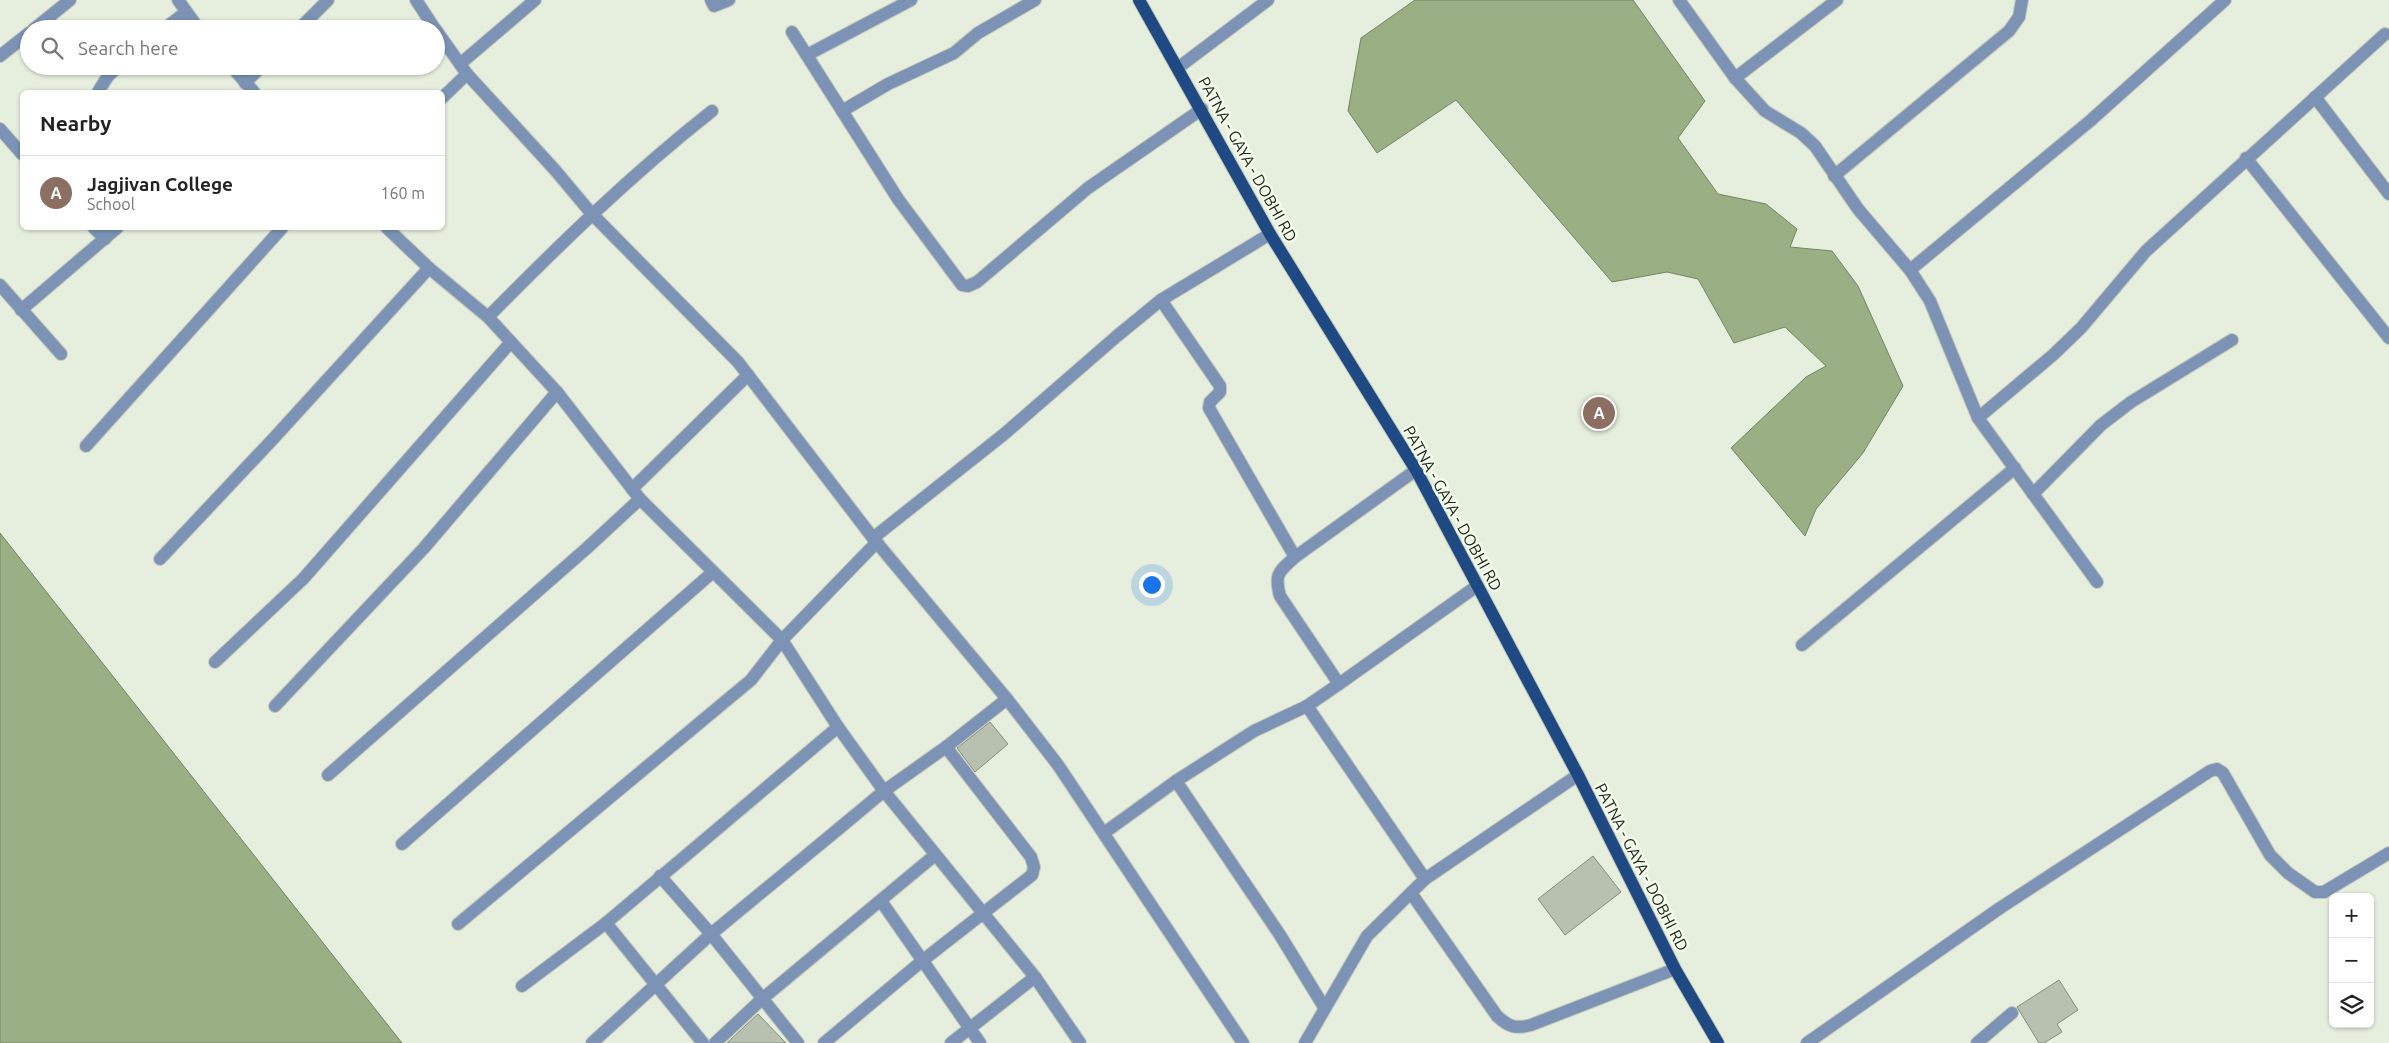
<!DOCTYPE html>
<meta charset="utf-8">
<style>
:root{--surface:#fff;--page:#f6f6f6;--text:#222;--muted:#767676;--line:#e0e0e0;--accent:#ea580c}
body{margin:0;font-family:Ubuntu,sans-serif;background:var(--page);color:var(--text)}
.controls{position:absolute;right:15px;bottom:15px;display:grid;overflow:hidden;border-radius:8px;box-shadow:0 1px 4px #0004}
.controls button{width:45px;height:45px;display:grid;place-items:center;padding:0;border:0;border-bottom:1px solid var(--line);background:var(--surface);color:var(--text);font:25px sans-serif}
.you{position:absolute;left:1151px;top:584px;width:18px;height:18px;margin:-12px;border:4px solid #fff;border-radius:50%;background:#1a73e8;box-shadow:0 0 0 8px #1a73e833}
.badge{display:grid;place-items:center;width:32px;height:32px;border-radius:50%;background:var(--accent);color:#fff;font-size:16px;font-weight:700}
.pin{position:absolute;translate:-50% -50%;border:2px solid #fff;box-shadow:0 1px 5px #0006}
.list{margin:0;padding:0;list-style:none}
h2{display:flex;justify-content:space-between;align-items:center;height:65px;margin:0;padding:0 20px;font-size:21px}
h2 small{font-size:16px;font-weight:400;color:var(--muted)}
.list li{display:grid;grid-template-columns:32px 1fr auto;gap:15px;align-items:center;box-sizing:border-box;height:75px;padding:0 20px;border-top:1px solid var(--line)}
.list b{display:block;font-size:19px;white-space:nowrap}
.list p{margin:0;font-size:16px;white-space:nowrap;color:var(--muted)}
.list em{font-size:16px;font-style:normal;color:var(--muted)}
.icon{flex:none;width:28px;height:28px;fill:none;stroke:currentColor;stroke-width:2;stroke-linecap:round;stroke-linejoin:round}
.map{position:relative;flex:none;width:2389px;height:1043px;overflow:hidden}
.search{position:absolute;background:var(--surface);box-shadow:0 1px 4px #0004;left:20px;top:20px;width:425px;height:55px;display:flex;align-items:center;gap:12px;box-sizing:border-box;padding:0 18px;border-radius:28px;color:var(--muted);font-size:19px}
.panel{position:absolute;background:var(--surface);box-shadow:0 1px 4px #0004;left:20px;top:90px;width:425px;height:140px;border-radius:8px}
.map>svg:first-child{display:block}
.water{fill:#9aaf83;stroke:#758564}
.building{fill:#b8c0b0;stroke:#858d7d}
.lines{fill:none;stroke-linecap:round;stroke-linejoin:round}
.minor-casing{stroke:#c2c9ba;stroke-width:14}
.major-casing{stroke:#c2c9ba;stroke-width:14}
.minor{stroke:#7c93b5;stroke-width:12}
.major{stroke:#1f4982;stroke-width:12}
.labels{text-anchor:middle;stroke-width:5;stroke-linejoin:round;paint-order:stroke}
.street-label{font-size:16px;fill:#1f221c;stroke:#f3fcea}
</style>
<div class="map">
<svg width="2389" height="1043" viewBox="0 0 2389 1043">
<rect width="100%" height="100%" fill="#e6eedd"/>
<g class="water">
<path d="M1415 0H1633L1705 101 1678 138 1718 194 1766 204 1797 229 1790 247 1832 251 1858 286 1903 386 1863 453 1816 509 1805 536 1731 448 1806 377 1826 366 1785 327 1734 343 1698 279 1667 272 1612 282 1456 100 1377 153 1348 111 1361 38Z"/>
<path d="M0 533 402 1043H0Z"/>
</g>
<g class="building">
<path d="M990 722 1008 744 975 772 957 748Z"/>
<path d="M1593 856 1621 892 1565 935 1538 899Z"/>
<path d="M2059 980 2078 1010 2057 1024 2062 1032 2044 1043H2039L2017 1007Z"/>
<path d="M758 1014 786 1043H727L746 1025Z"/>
</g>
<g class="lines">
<g class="minor-casing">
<g id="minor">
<path d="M178 0 199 29"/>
<path d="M416 0 435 29"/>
<path d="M711 0 714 6 729 0"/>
<path d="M1679 0 1735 78 1765 111 1801 133 1815 146 1858 209 1910 270 1930 301 1978 418 2097 582"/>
<path d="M34 29 70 0"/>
<path d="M164 29 186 12"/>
<path d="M299 29 328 0"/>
<path d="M436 30 467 74 555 170 591 213 738 362 873 538 1007 699 1058 765 1243 1043"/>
<path d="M792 32 898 199 962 285 968 286 977 282 1088 188 1202 109"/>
<path d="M807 55 911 0"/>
<path d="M0 56 29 33"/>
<path d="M460 64 535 0"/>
<path d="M231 66 254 92"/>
<path d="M1179 67 1268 0"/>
<path d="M1735 78 1837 0"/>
<path d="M245 83 262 66"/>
<path d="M98 92 108 76 119 66"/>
<path d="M2315 97 2389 194"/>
<path d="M442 98 467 74"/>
<path d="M842 111 888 84 954 53 978 33 1035 0"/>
<path d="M0 129 22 154"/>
<path d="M2246 158 2389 338"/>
<path d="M1834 176 2009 31 2019 17 2022 0"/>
<path d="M94 228 105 239"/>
<path d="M387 228 429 268 488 317 557 392 640 499 782 640 838 727 884 791 1035 977 1080 1043"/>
<path d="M1910 270 2090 121 2225 0"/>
<path d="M0 285 61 354"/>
<path d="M1161 300 1220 386V392L1210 402 1209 408 1295 557"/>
<path d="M21 310 117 228"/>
<path d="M488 317C560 244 632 174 712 111"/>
<path d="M1978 418 2053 355 2081 328 2146 251 2385 34"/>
<path d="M86 446 282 228"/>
<path d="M632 489 748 375"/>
<path d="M2033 494 2101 425 2131 402 2232 340"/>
<path d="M873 538 1003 435 1117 336 1161 300 1270 234"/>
<path d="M160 559 273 439 429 268"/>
<path d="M1802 645 2015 468"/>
<path d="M215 662 303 579 511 342"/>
<path d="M1339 684 1280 596C1274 573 1279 572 1295 557L1416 470"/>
<path d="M275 706 424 548 557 392"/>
<path d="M1307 706 1425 879"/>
<path d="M328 775 587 548 640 499"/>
<path d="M1176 781 1280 935 1324 1007"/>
<path d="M1104 833 1176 781 1254 731 1307 706 1339 684 1477 586"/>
<path d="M402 844 713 572"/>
<path d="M660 876 711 934 798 1043"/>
<path d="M1411 893 1497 1016C1509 1027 1515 1029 1531 1025L1675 969"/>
<path d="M881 901 980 1043"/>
<path d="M606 923 703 1043"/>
<path d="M458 924 751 680 782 640 877 542"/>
<path d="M522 986 606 923 838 727"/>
<path d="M592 1043 711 934 836 831 884 791 946 747 1007 699"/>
<path d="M715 1043 762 999 935 855"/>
<path d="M824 1043 922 961 1032 875 1034 867 1031 857 946 747"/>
<path d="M951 1043 1035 977"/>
<path d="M1305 1043 1367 936 1425 879 1578 775"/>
<path d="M1807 1043 2000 908 2210 771 2217 769 2223 773 2270 855 2288 873 2315 892H2324L2389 853"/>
<path d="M1977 1043 2012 1013"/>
</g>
</g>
<g class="major-casing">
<path id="major" d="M1139 0 1270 234 1416 470 1578 775 1675 969 1718 1043"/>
</g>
<use href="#minor" class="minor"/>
<use href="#major" class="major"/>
</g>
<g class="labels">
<g class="street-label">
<text transform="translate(1248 159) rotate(61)" y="6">PATNA - GAYA - DOBHI RD</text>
<text transform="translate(1453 508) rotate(61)" y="6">PATNA - GAYA - DOBHI RD</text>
<text transform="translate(1642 867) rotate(63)" y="6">PATNA - GAYA - DOBHI RD</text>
</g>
</g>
</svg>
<div class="controls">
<button>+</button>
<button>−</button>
<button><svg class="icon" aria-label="layers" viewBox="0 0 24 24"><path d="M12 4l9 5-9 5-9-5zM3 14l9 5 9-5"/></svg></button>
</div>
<div class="you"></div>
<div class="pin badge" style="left:1599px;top:413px;background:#8d6e63">A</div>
<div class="search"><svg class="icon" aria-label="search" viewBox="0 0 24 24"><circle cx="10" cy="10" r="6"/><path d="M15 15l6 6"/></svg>Search here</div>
<section class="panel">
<h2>Nearby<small></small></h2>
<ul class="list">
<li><span class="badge" style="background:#8d6e63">A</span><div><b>Jagjivan College</b><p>School</p></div><em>160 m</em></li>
</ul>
</section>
</div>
